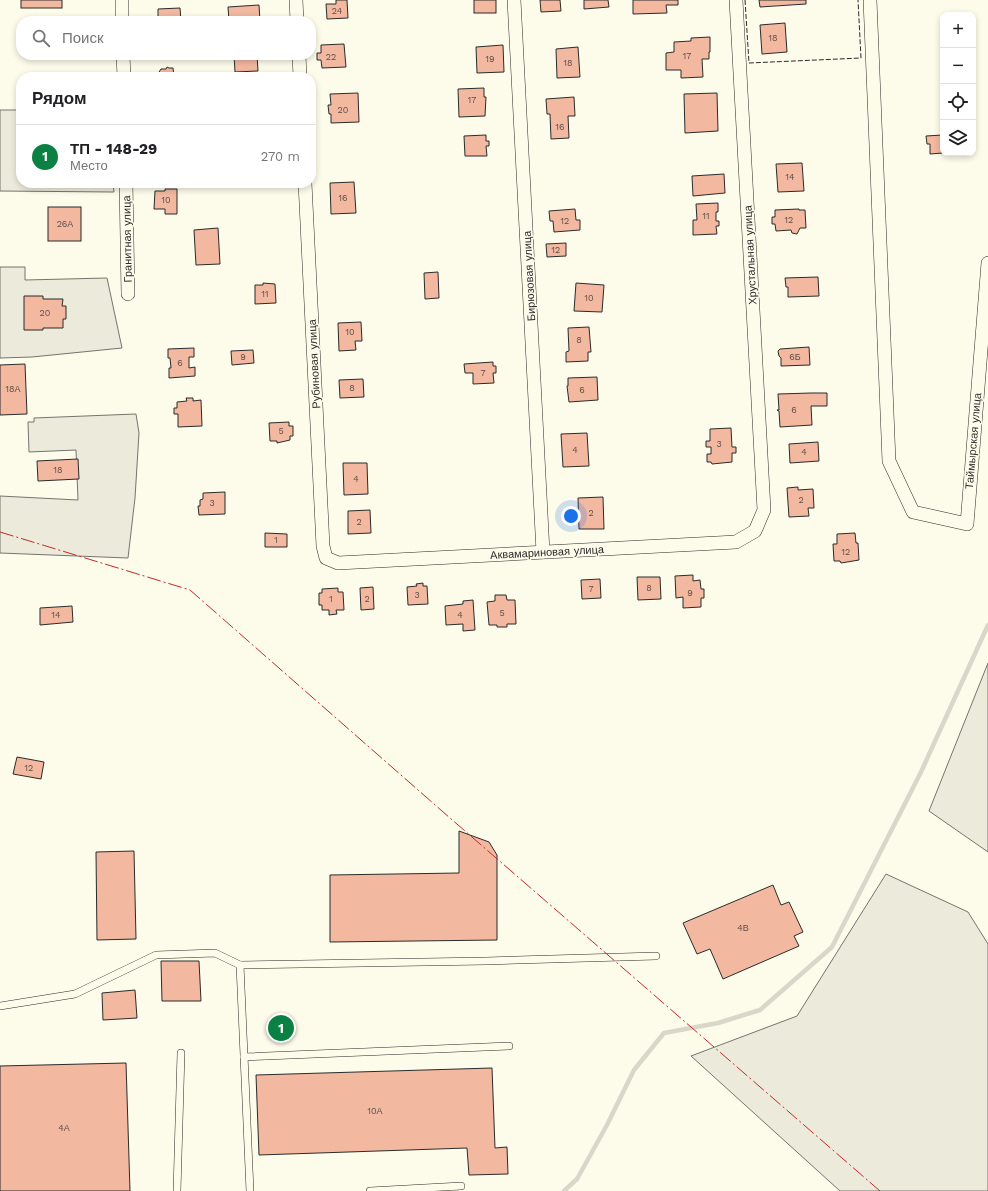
<!DOCTYPE html>
<html lang="ru">
<meta charset="utf-8">
<style>
:root{--surface:#fff;--page:#f6f6f6;--text:#202124;--muted:#757577;--line:#e0e0e0;--accent:#0b8043}
body{margin:0;font-family:"Work Sans",sans-serif;background:var(--page);color:var(--text)}
.controls{position:absolute;right:12px;top:12px;display:grid;overflow:hidden;border-radius:8px;box-shadow:0 2px 6px #0003}
.controls button{width:36px;height:36px;display:grid;place-items:center;padding:0;border:0;border-bottom:1px solid var(--line);background:var(--surface);color:var(--text);font:20px sans-serif}
.you{position:absolute;left:571px;top:516px;width:14px;height:14px;margin:-10px;border:3px solid #fff;border-radius:50%;background:#1a73e8;box-shadow:0 0 0 6px #1a73e833}
.badge{display:grid;place-items:center;width:26px;height:26px;border-radius:50%;background:var(--accent);color:#fff;font-size:13px;font-weight:700}
.pin{position:absolute;translate:-50% -50%;border:2px solid #fff;box-shadow:0 1px 4px #0006}
.list{margin:0;padding:0;list-style:none}
h2{display:flex;justify-content:space-between;align-items:center;height:52px;margin:0;padding:0 16px;font-size:17px}
h2 small{font-size:13px;font-weight:400;color:var(--muted)}
.list li{display:grid;grid-template-columns:26px 1fr auto;gap:12px;align-items:center;box-sizing:border-box;height:64px;padding:0 16px;border-top:1px solid var(--line)}
.list b{display:block;font-size:15px;white-space:nowrap}
.list p{margin:0;font-size:13px;white-space:nowrap;color:var(--muted)}
.list em{font-size:13px;font-style:normal;color:var(--muted)}
.icon{flex:none;width:22px;height:22px;fill:none;stroke:currentColor;stroke-width:2;stroke-linecap:round;stroke-linejoin:round}
.map{position:relative;flex:none;width:988px;height:1191px;overflow:hidden}
.search{position:absolute;background:var(--surface);box-shadow:0 2px 6px #0003;left:16px;top:16px;width:300px;height:44px;display:flex;align-items:center;gap:10px;box-sizing:border-box;padding:0 14px;border-radius:16px;color:var(--muted);font-size:15px}
.panel{position:absolute;background:var(--surface);box-shadow:0 2px 6px #0003;left:16px;top:72px;width:300px;height:116px;border-radius:16px}
.map>svg:first-child{display:block}
.green{fill:#ecebdb;stroke:#74746e}
.lines{fill:none;stroke-linecap:round;stroke-linejoin:round}
.stream{stroke:#d8d7c9;stroke-width:4.5}
.building{fill:#f2b8a0;stroke:#2b2b2b}
.lane-casing{stroke:#2b2b2b;stroke-width:8}
.street-casing{stroke:#2b2b2b;stroke-width:14}
.lane{stroke:#fdfbea;stroke-width:7}
.street{stroke:#fdfbea;stroke-width:13}
.fence{stroke:#2b2b2b;stroke-width:1;stroke-dasharray:5 2;stroke-linecap:butt}
.power{stroke:#c62828;stroke-width:1;stroke-dasharray:14 3 2 3;stroke-linecap:butt}
.labels{text-anchor:middle;stroke-width:3;stroke-linejoin:round;paint-order:stroke}
.number-label{font-size:9px;fill:#5d4e48}
.street-label{font-size:11px;fill:#2b2b2b;stroke:#fdfbea}
</style>
<div class="map">
<svg width="988" height="1191" viewBox="0 0 988 1191">
<rect width="100%" height="100%" fill="#fdfbea"/>
<g class="green">
<path d="M0 110H21V183H113L114 192 0 191Z"/>
<path d="M0 267H25V280L107 278 122 348 32 357 0 358Z"/>
<path d="M136 414 139 433 135 498 128 558 0 553V496L78 500 76 450 29 452 28 422H34V418Z"/>
<path d="M988 663V852L929 811Z"/>
<path d="M886 874 968 912 988 944V1191H840L691 1056 797 1016Z"/>
</g>
<g class="lines">
<path class="stream" d="M564 1191 577 1179 607 1125 634 1070 664 1033 718 1023 760 1010 832 947 921 772 988 625"/>
</g>
<g class="building">
<rect x="21" y="0" width="41" height="8"/>
<path d="M336 0H347L348 18 327 19 326 4H336Z"/>
<rect x="474" y="0" width="22" height="13"/>
<path d="M540 0H560L561 11 541 12Z"/>
<path d="M584 0H608L609 7 584 9Z"/>
<path d="M633 0H678V5H666L667 13 633 14Z"/>
<path d="M759 0H806V4L760 7Z"/>
<path d="M259 5 260 21H229L228 7Z"/>
<path d="M180 8 181 21H158V9Z"/>
<path d="M785 23 787 52 762 54 760 25Z"/>
<path d="M710 37V52H709V59H702L703 77 681 78V70H666V53L674 52V42L691 41V38Z"/>
<path d="M344 44 346 67 322 68 321 60H317V53H321V45Z"/>
<path d="M503 45 504 72 477 73 476 47Z"/>
<path d="M578 47 580 77 557 78 556 49Z"/>
<path d="M234 55H257L258 71 235 72Z"/>
<path d="M167 67 169 68H173L174 77H156L161 69H166Z"/>
<path d="M484 88V97H486L485 116 459 117 458 89Z"/>
<path d="M358 93 359 122 331 123V114H329L328 105H331L330 94Z"/>
<path d="M717 93 718 131 685 133 684 94Z"/>
<path d="M574 97 575 116H568L569 138 551 139 550 114H547L546 99Z"/>
<path d="M486 135V141H489V146H486L487 156H465L464 136Z"/>
<path d="M943 135V153L930 154V144H927L926 136Z"/>
<path d="M802 163 804 191 778 192 776 164Z"/>
<path d="M724 174 725 193 693 196 692 176Z"/>
<path d="M354 182 356 213 331 214 330 183Z"/>
<path d="M165 189H177V214H165V209H154L155 191H165Z"/>
<path d="M718 203V212H716V221H719V226H716L717 234 693 235V220H697L696 204Z"/>
<rect x="48" y="207" width="33" height="34"/>
<path d="M575 209 576 220H580V230L554 232 553 221H550L549 211Z"/>
<path d="M799 209V210H805L806 228H800L797 234 792 233 791 230 776 231 775 224H772V217H775V210Z"/>
<path d="M218 228 220 264 196 265 194 230Z"/>
<path d="M566 243V256L547 257 546 244Z"/>
<path d="M438 272 439 298 425 299 424 273Z"/>
<path d="M818 277 819 296 788 297V287H786L785 278Z"/>
<path d="M263 283 275 284 276 303 255 304V285H263Z"/>
<path d="M576 283 604 285 602 312 574 311Z"/>
<path d="M24 296H43V299H63L62 306H66V319H63V328H43V330H24Z"/>
<path d="M361 322 362 341H355L356 350 339 351 338 323Z"/>
<path d="M589 327 591 352H588V361L566 362V352L569 351 568 328Z"/>
<path d="M809 347 810 365 781 366V358L779 356 778 351 780 349Z"/>
<path d="M194 348V357H189V368L195 367V376L169 378V368H171L170 358H168V349Z"/>
<path d="M253 350 254 363 232 365 231 351Z"/>
<path d="M493 362V366H496V373H493L494 383 473 384V373H465L464 364Z"/>
<path d="M25 364 27 414 0 415V365Z"/>
<path d="M597 377 598 400 569 402 567 386H568V378Z"/>
<path d="M363 379 364 397 340 398 339 380Z"/>
<path d="M811 393H827V406H811L812 425 780 427 779 411 777 410H779L778 394Z"/>
<path d="M186 398H193V401L201 400 202 426 178 427V414H174V408H177V402L187 401Z"/>
<path d="M289 422V426H293V436H290V440L277 443V441H270L269 423Z"/>
<path d="M731 428 732 447H736V453H732V462L712 464 711 462H707V454H711V447H706V441H710V429Z"/>
<path d="M587 433 589 466 563 467 561 434Z"/>
<path d="M818 442 819 461 790 463 789 444Z"/>
<path d="M78 459 79 479 38 481 37 461Z"/>
<path d="M343 463H367L368 494 344 495Z"/>
<path d="M798 487V490L813 489 814 508H808L809 516 789 517 787 488Z"/>
<path d="M225 492V514L199 515 198 506H200V500L203 499V493Z"/>
<path d="M603 497 604 529H579L578 498Z"/>
<path d="M370 510 371 533 348 534V511Z"/>
<path d="M265 533 287 534V547H265Z"/>
<path d="M855 533 856 543H858L859 560 841 563 840 561H834L833 544H837V534Z"/>
<path d="M693 575V581L700 580 701 589H704V598H701V607L683 608V597L676 598 675 576Z"/>
<path d="M637 577H660L661 599 638 600Z"/>
<path d="M600 579 601 598 582 599 581 580Z"/>
<path d="M423 583V586H427L428 604 408 605 407 587 417 586 416 584Z"/>
<path d="M373 587 374 609 361 610 360 588Z"/>
<path d="M338 588V592H343L344 610H336L337 614 329 615V610H322V605H319V593H322V589Z"/>
<path d="M495 595H506L507 600H515L516 624H507V627H497V625H489L487 602 495 601Z"/>
<path d="M473 600 475 630 463 631V624L446 625 445 606 463 604V601Z"/>
<path d="M72 606 73 622 40 625V608Z"/>
<path d="M17 757 44 762 41 779 13 774Z"/>
<path d="M459 831 489 842 497 855V940L330 942V875L459 873Z"/>
<path d="M134 851 136 939 97 940 96 852Z"/>
<path d="M773 885 781 905 789 902 803 932 794 936 799 946 723 979 710 949 697 954 683 923Z"/>
<path d="M161 961H199L201 1001H162Z"/>
<path d="M135 990 137 1018 103 1020 102 993Z"/>
<path d="M274 1020 289 1021V1036H273Z"/>
<path d="M126 1063 130 1191H0V1066Z"/>
<path d="M492 1068 495 1148 507 1147 508 1174 469 1175 467 1148 259 1155 256 1075Z"/>
</g>
<g class="lines">
<g class="lane-casing">
<g id="lane">
<path d="M240 965 250 1191"/>
<path d="M0 1006 75 994 156 955 215 953 240 965 486 961 656 956"/>
<path d="M244 1057 509 1046"/>
<path d="M177 1191 181 1053"/>
<path d="M370 1191 461 1186"/>
</g>
</g>
<g class="street-casing">
<g id="street">
<path d="M122 0V21"/>
<path d="M296 0 297 21"/>
<path d="M514 0 543 552"/>
<path d="M870 0 889 461 913 512 967 524 988 263"/>
<path d="M123 55 124 77"/>
<path d="M299 55 300 77"/>
<path d="M126 183 128 294"/>
<path d="M305 183 323 546 326 558 338 563 736 542 755 531 764 510 736 0"/>
</g>
</g>
<use href="#lane" class="lane"/>
<use href="#street" class="street"/>
<path class="fence" d="M745 0 749 63 861 58 858 0"/>
<path class="power" d="M0 532 190 590 450 818 880 1191"/>
</g>
<g class="labels">
<g class="number-label">
<text x="337" y="14">24</text>
<text x="773" y="41">18</text>
<text x="687" y="59">17</text>
<text x="331" y="60">22</text>
<text x="490" y="62">19</text>
<text x="568" y="66">18</text>
<text x="472" y="103">17</text>
<text x="343" y="113">20</text>
<text x="560" y="130">16</text>
<text x="790" y="180">14</text>
<text x="343" y="201">16</text>
<text x="166" y="203">10</text>
<text x="706" y="219">11</text>
<text x="789" y="223">12</text>
<text x="565" y="224">12</text>
<text x="65" y="227">26А</text>
<text x="556" y="253">12</text>
<text x="265" y="297">11</text>
<text x="589" y="301">10</text>
<text x="45" y="316">20</text>
<text x="350" y="335">10</text>
<text x="579" y="343">8</text>
<text x="243" y="360">9</text>
<text x="795" y="360">6Б</text>
<text x="180" y="366">6</text>
<text x="483" y="376">7</text>
<text x="352" y="391">8</text>
<text x="13" y="392">18А</text>
<text x="582" y="393">6</text>
<text x="794" y="413">6</text>
<text x="281" y="434">5</text>
<text x="719" y="447">3</text>
<text x="575" y="453">4</text>
<text x="804" y="455">4</text>
<text x="58" y="473">18</text>
<text x="356" y="482">4</text>
<text x="801" y="503">2</text>
<text x="212" y="506">3</text>
<text x="591" y="516">2</text>
<text x="359" y="525">2</text>
<text x="276" y="543">1</text>
<text x="846" y="555">12</text>
<text x="649" y="591">8</text>
<text x="591" y="592">7</text>
<text x="690" y="596">9</text>
<text x="417" y="598">3</text>
<text x="331" y="602">1</text>
<text x="367" y="602">2</text>
<text x="502" y="616">5</text>
<text x="56" y="618">14</text>
<text x="460" y="618">4</text>
<text x="29" y="771">12</text>
<text x="743" y="931">4В</text>
<text x="375" y="1114">10А</text>
<text x="64" y="1131">4А</text>
</g>
<g class="street-label">
<text transform="translate(127 239) rotate(-91)" y="4">Гранитная улица</text>
<text transform="translate(750 255) rotate(-93)" y="4">Хрустальная улица</text>
<text transform="translate(529 276) rotate(-93)" y="4">Бирюзовая улица</text>
<text transform="translate(314 364) rotate(-93)" y="4">Рубиновая улица</text>
<text transform="translate(973 441) rotate(-85)" y="4">Таймырская улица</text>
<text transform="translate(547 552) rotate(-3)" y="4">Аквамариновая улица</text>
</g>
</g>
</svg>
<div class="controls">
<button>+</button>
<button>−</button>
<button><svg class="icon" aria-label="locate" viewBox="0 0 24 24"><circle cx="12" cy="12" r="6"/><path d="M12 2v4M12 18v4M2 12h4M18 12h4"/></svg></button>
<button><svg class="icon" aria-label="layers" viewBox="0 0 24 24"><path d="M12 4l9 5-9 5-9-5zM3 14l9 5 9-5"/></svg></button>
</div>
<div class="you"></div>
<div class="pin badge" style="left:281px;top:1028px">1</div>
<div class="search"><svg class="icon" aria-label="search" viewBox="0 0 24 24"><circle cx="10" cy="10" r="6"/><path d="M15 15l6 6"/></svg>Поиск</div>
<section class="panel">
<h2>Рядом<small></small></h2>
<ul class="list">
<li><span class="badge">1</span><div><b>ТП - 148-29</b><p>Место</p></div><em>270 m</em></li>
</ul>
</section>
</div>
